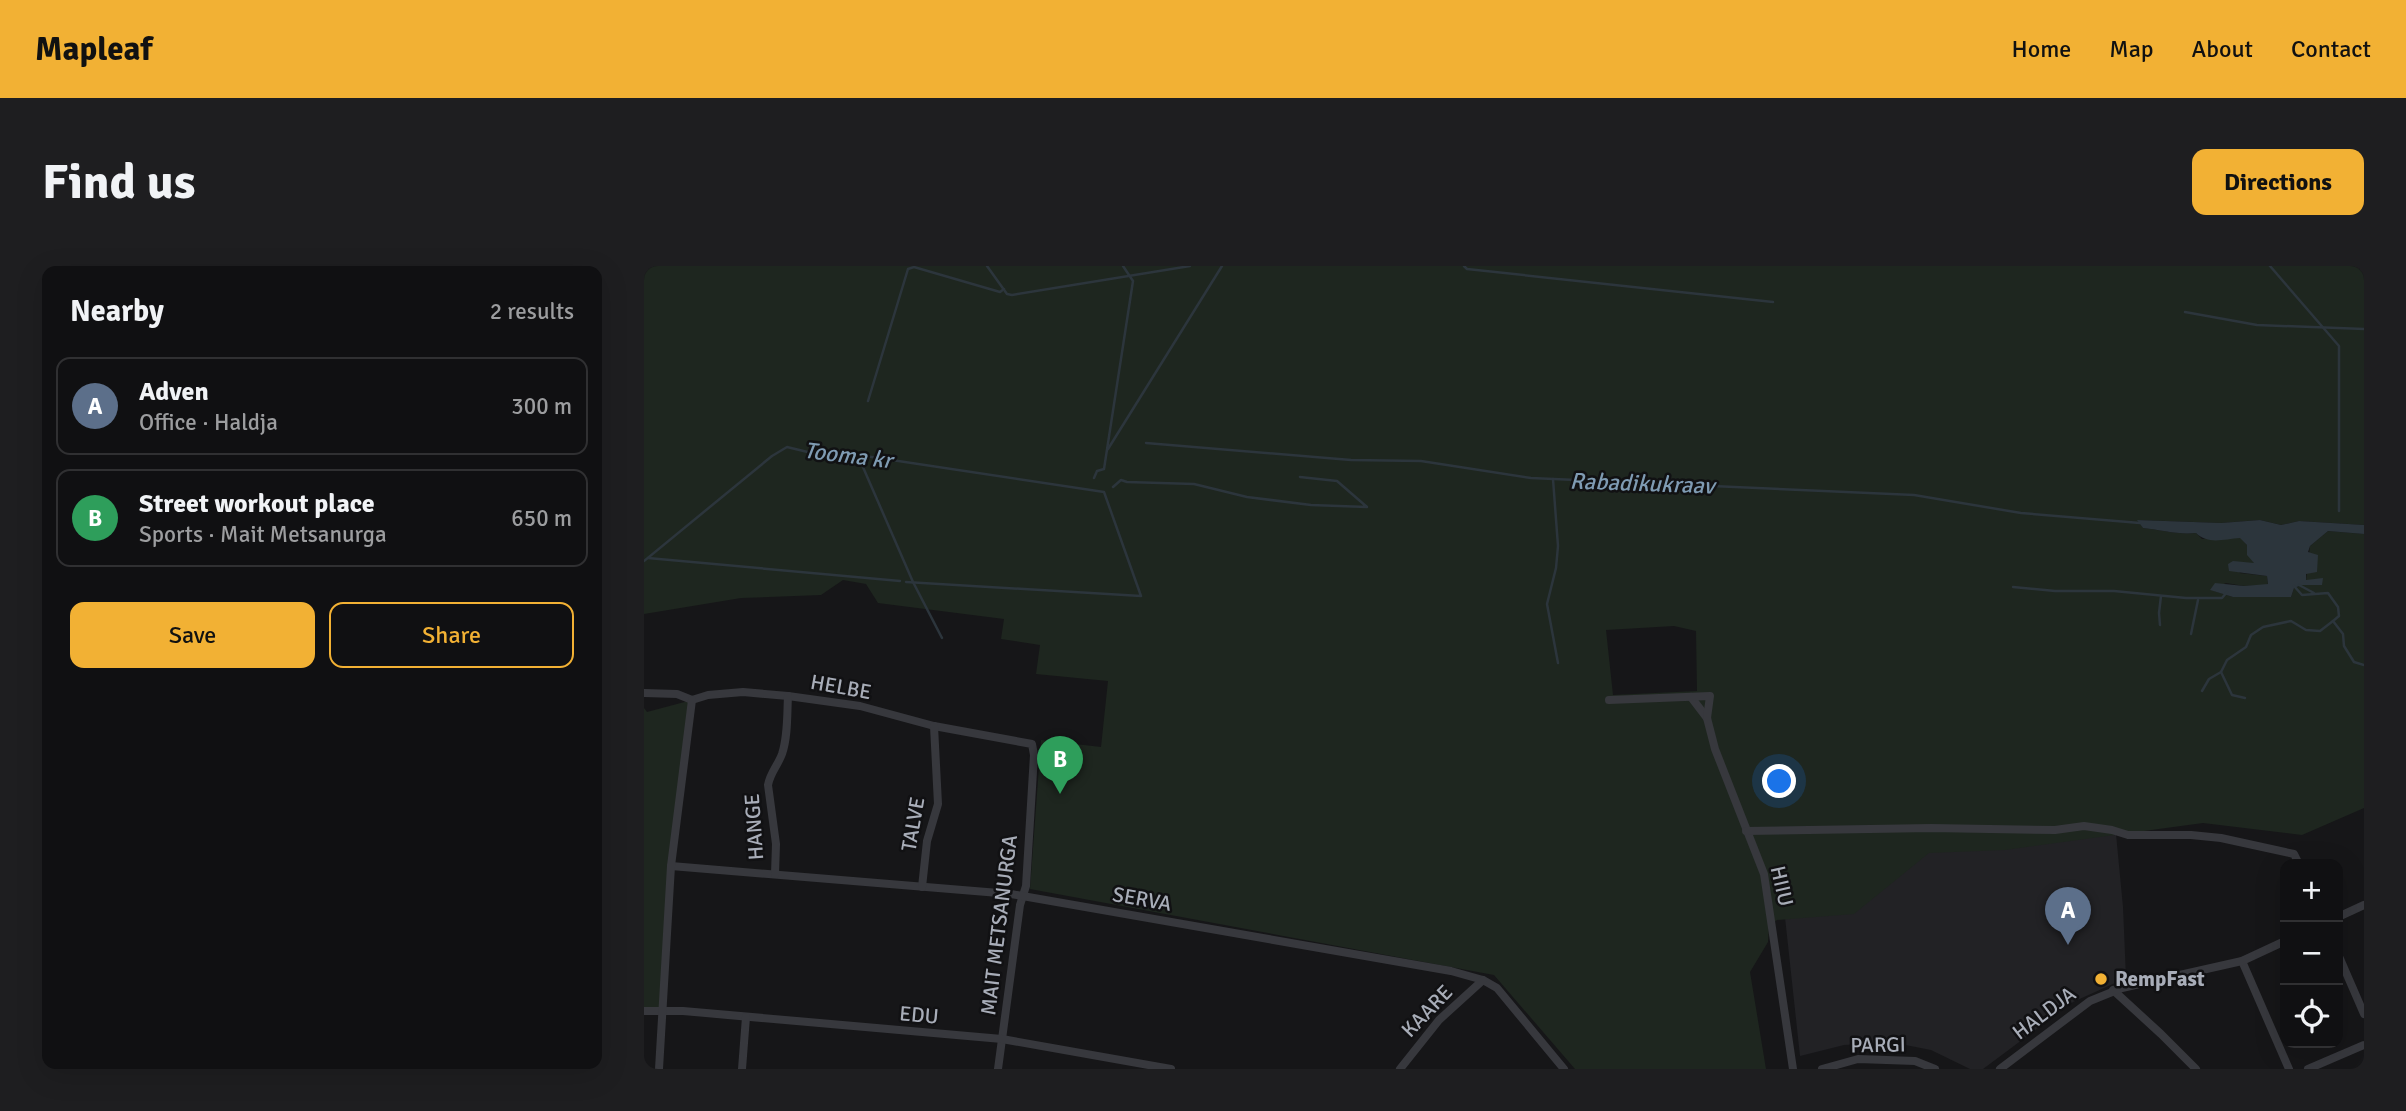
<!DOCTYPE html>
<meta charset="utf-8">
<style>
:root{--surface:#101012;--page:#1e1e20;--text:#f1f3f6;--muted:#9c9d9f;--line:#303032;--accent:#f2b134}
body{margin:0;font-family:Signika,sans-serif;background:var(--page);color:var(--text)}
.controls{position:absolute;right:21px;bottom:21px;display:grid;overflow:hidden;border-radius:14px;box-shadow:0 7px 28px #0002}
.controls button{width:63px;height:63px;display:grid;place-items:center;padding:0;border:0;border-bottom:2px solid var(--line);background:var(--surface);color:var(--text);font:35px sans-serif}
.you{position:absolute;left:1136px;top:516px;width:24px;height:24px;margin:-18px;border:5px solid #fff;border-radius:50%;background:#1a73e8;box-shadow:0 0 0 10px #1a73e833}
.badge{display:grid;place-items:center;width:46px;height:46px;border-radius:50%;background:var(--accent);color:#fff;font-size:23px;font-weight:700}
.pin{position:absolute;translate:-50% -58px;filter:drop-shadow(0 2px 4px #0008)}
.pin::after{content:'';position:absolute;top:37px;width:24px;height:21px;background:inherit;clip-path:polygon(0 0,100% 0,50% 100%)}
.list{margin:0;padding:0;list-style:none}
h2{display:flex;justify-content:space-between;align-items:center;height:91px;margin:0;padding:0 28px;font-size:30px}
h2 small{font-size:23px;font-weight:400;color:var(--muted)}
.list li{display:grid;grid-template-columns:46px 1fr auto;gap:21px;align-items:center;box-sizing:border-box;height:98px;margin:0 14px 14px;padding:0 14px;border:2px solid var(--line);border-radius:14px}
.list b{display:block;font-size:26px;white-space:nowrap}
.list p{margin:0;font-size:23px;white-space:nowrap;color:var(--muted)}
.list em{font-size:23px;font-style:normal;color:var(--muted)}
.actions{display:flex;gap:14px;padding:21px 28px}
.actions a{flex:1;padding:16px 0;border:2px solid var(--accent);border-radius:14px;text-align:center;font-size:24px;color:var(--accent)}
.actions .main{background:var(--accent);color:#111}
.icon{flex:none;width:38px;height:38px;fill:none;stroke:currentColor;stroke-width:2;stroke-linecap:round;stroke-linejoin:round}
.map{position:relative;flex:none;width:1720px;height:803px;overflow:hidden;border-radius:14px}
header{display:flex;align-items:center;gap:42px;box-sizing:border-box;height:98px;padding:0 35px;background:var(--accent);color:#111}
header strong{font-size:33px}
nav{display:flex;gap:38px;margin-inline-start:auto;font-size:24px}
.intro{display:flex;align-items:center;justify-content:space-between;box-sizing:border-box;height:168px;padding:0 42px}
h1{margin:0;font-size:49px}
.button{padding:18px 32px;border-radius:14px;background:var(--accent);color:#111;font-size:24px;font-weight:700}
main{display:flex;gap:42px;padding:0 42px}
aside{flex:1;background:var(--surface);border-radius:14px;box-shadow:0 7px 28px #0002}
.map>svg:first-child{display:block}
.built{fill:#222225}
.green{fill:#1e261f;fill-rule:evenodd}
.water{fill:#2c353c}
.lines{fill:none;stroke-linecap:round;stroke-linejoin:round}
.stream{stroke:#2c353c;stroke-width:2.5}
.street{stroke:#37383d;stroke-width:8}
.poi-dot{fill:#f2b134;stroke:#111113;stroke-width:2.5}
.labels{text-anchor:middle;stroke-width:5;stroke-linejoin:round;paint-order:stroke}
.street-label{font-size:21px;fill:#a8adb8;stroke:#111113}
.poi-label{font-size:21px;font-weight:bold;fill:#a8adb8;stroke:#111113;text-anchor:start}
.water-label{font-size:23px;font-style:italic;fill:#7f9bb3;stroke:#111113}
</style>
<header>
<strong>Mapleaf</strong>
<nav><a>Home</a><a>Map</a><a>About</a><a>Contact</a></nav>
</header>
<div class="intro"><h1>Find us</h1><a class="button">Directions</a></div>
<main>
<aside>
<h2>Nearby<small>2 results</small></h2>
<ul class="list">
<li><span class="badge" style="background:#5c6f8a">A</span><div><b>Adven</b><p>Office · Haldja</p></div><em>300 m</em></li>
<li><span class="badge" style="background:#2e9e5b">B</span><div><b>Street workout place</b><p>Sports · Mait Metsanurga</p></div><em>650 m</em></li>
</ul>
<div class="actions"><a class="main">Save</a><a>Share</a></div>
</aside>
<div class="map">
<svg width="1720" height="803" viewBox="0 0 1720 803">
<rect width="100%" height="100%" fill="#161618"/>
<path class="built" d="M1132 568H1472L1479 641 1482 712 1429 736 1339 803H1326L1287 784 1246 776 1200 779 1156 790Z"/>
<g class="green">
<path d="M0 0H1720V259L1655 255 1637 259 1616 254 1577 257 1494 254 1499 262C1518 264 1534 269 1552 267L1558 273 1596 271 1603 279 1611 298 1595 307 1623 310 1624 319 1600 320 1582 317 1567 324 1589 331H1647L1650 322 1658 319H1678L1662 315 1666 280 1684 265 1720 268V542L1658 569 1559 557 1361 584 1285 587 1210 648 1133 654 1125 660 1124 676 1106 706 1122 803H931L850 709 386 623 397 474 457 481 464 415 392 408 396 379 357 373 360 353 234 337 222 318 199 314 177 329 97 332 0 348ZM1030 360 1052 365 1053 425 969 429 962 364Z"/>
<path d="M48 434 27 600 18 745H0V442L3 446Z"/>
</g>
<path class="water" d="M1493 254 1577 257 1616 254 1637 259 1655 255 1720 259V268L1684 265 1666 280 1664 286 1674 289 1673 306 1662 308V314L1679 312 1678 319H1658L1650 322 1647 331H1589L1566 324 1571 317 1600 320 1624 318 1623 310 1585 305 1584 298 1589 295 1610 297 1603 289V279L1596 272C1580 273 1564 279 1552 267 1534 269 1518 264 1499 262Z"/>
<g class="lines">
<g class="stream">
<path d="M343 0 363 28 368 29 546 0"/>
<path d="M820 0 823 3 1129 36"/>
<path d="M1626 0 1695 80V245"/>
<path d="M1541 46 1613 59 1720 63"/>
<path d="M224 135 264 3 270 1 356 26 360 23"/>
<path d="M502 177 707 194 777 195 887 212 1270 229 1377 247 1496 257"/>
<path d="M464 183 578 0"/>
<path d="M215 192 269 316 298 372"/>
<path d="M450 212 453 205 460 203 489 15 479 0"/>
<path d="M909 213 914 280 912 302 903 338 914 397"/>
<path d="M469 221 477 214 483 216 550 218 603 231 667 239 723 241 693 215 656 211"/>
<path d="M4 292 256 315"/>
<path d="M0 295 128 190 143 181 180 190 194 187 215 192 221 190 460 226 497 330 262 316"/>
<path d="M1655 319 1670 327"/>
<path d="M1650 320 1658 329 1684 327 1694 341 1695 350 1689 355 1699 368 1700 380 1710 396 1720 399"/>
<path d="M1369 321 1411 325H1470L1542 332H1578L1583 326"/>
<path d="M1516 359 1515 347 1517 330"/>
<path d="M1547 368 1554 334"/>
<path d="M1577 406 1588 429 1601 432"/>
<path d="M1558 425 1565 413 1577 406 1583 394 1602 381 1607 369 1619 361 1647 355 1662 364 1676 365 1689 355"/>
</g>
<g class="street">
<path d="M0 427 33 428 48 434 64 429 99 426 144 430 216 440 290 460 388 478 390 489 382 620 376 639 354 803"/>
<path d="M1047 431 1063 452"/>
<path d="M965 434 1066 430 1063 452 1071 483 1120 608 1149 803"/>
<path d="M1102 565 1287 562 1411 564 1440 560 1468 564 1484 569H1547L1577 572 1650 588 1655 598"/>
<path d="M27 600 367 628 807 705 839 714 853 722 920 803"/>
<path d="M131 608 132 578 124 519C126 507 134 499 138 488 144 470 143 449 144 430"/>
<path d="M278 621 283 575 294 538 290 460"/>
<path d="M1694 651 1720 639"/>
<path d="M1694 688 1720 748"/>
<path d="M1598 695 1645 803"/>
<path d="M1469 724 1517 768 1552 803"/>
<path d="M0 745H39L358 773 527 803"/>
<path d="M15 803 27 600 48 434"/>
<path d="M98 803 102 751"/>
<path d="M756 803 795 754 839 714"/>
<path d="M1178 803 1214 793 1271 795 1291 803"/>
<path d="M1356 803 1446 735 1478 722 1598 695 1641 675"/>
<path d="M1664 803 1720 779"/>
</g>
</g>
<circle class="poi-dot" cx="1457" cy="713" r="7"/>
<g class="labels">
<g class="street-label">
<text transform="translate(197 421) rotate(10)" y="7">HELBE</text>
<text transform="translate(269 558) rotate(-80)" y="7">TALVE</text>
<text transform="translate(110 561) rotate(-94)" y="7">HANGE</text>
<text transform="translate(1138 620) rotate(77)" y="7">HIIU</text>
<text transform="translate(498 633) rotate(10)" y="7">SERVA</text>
<text transform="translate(355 659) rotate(-83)" y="7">MAIT METSANURGA</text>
<text transform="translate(783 745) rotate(-46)" y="7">KAARE</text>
<text transform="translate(1400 747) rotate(-37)" y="7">HALDJA</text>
<text transform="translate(275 749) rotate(5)" y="7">EDU</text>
<text transform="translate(1234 779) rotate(-1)" y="7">PARGI</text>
</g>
<g class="poi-label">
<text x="1471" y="720">RempFast</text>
</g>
<g class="water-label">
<text transform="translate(204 189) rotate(7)" y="8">Tooma kr</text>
<text transform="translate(998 217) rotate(2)" y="8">Rabadikukraav</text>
</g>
</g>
</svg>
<div class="controls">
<button>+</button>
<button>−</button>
<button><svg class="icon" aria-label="locate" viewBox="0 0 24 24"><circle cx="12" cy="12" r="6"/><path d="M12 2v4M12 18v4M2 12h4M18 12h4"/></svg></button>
</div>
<div class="you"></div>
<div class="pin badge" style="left:1424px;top:679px;background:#5c6f8a">A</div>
<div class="pin badge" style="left:416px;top:528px;background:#2e9e5b">B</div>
</div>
</main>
